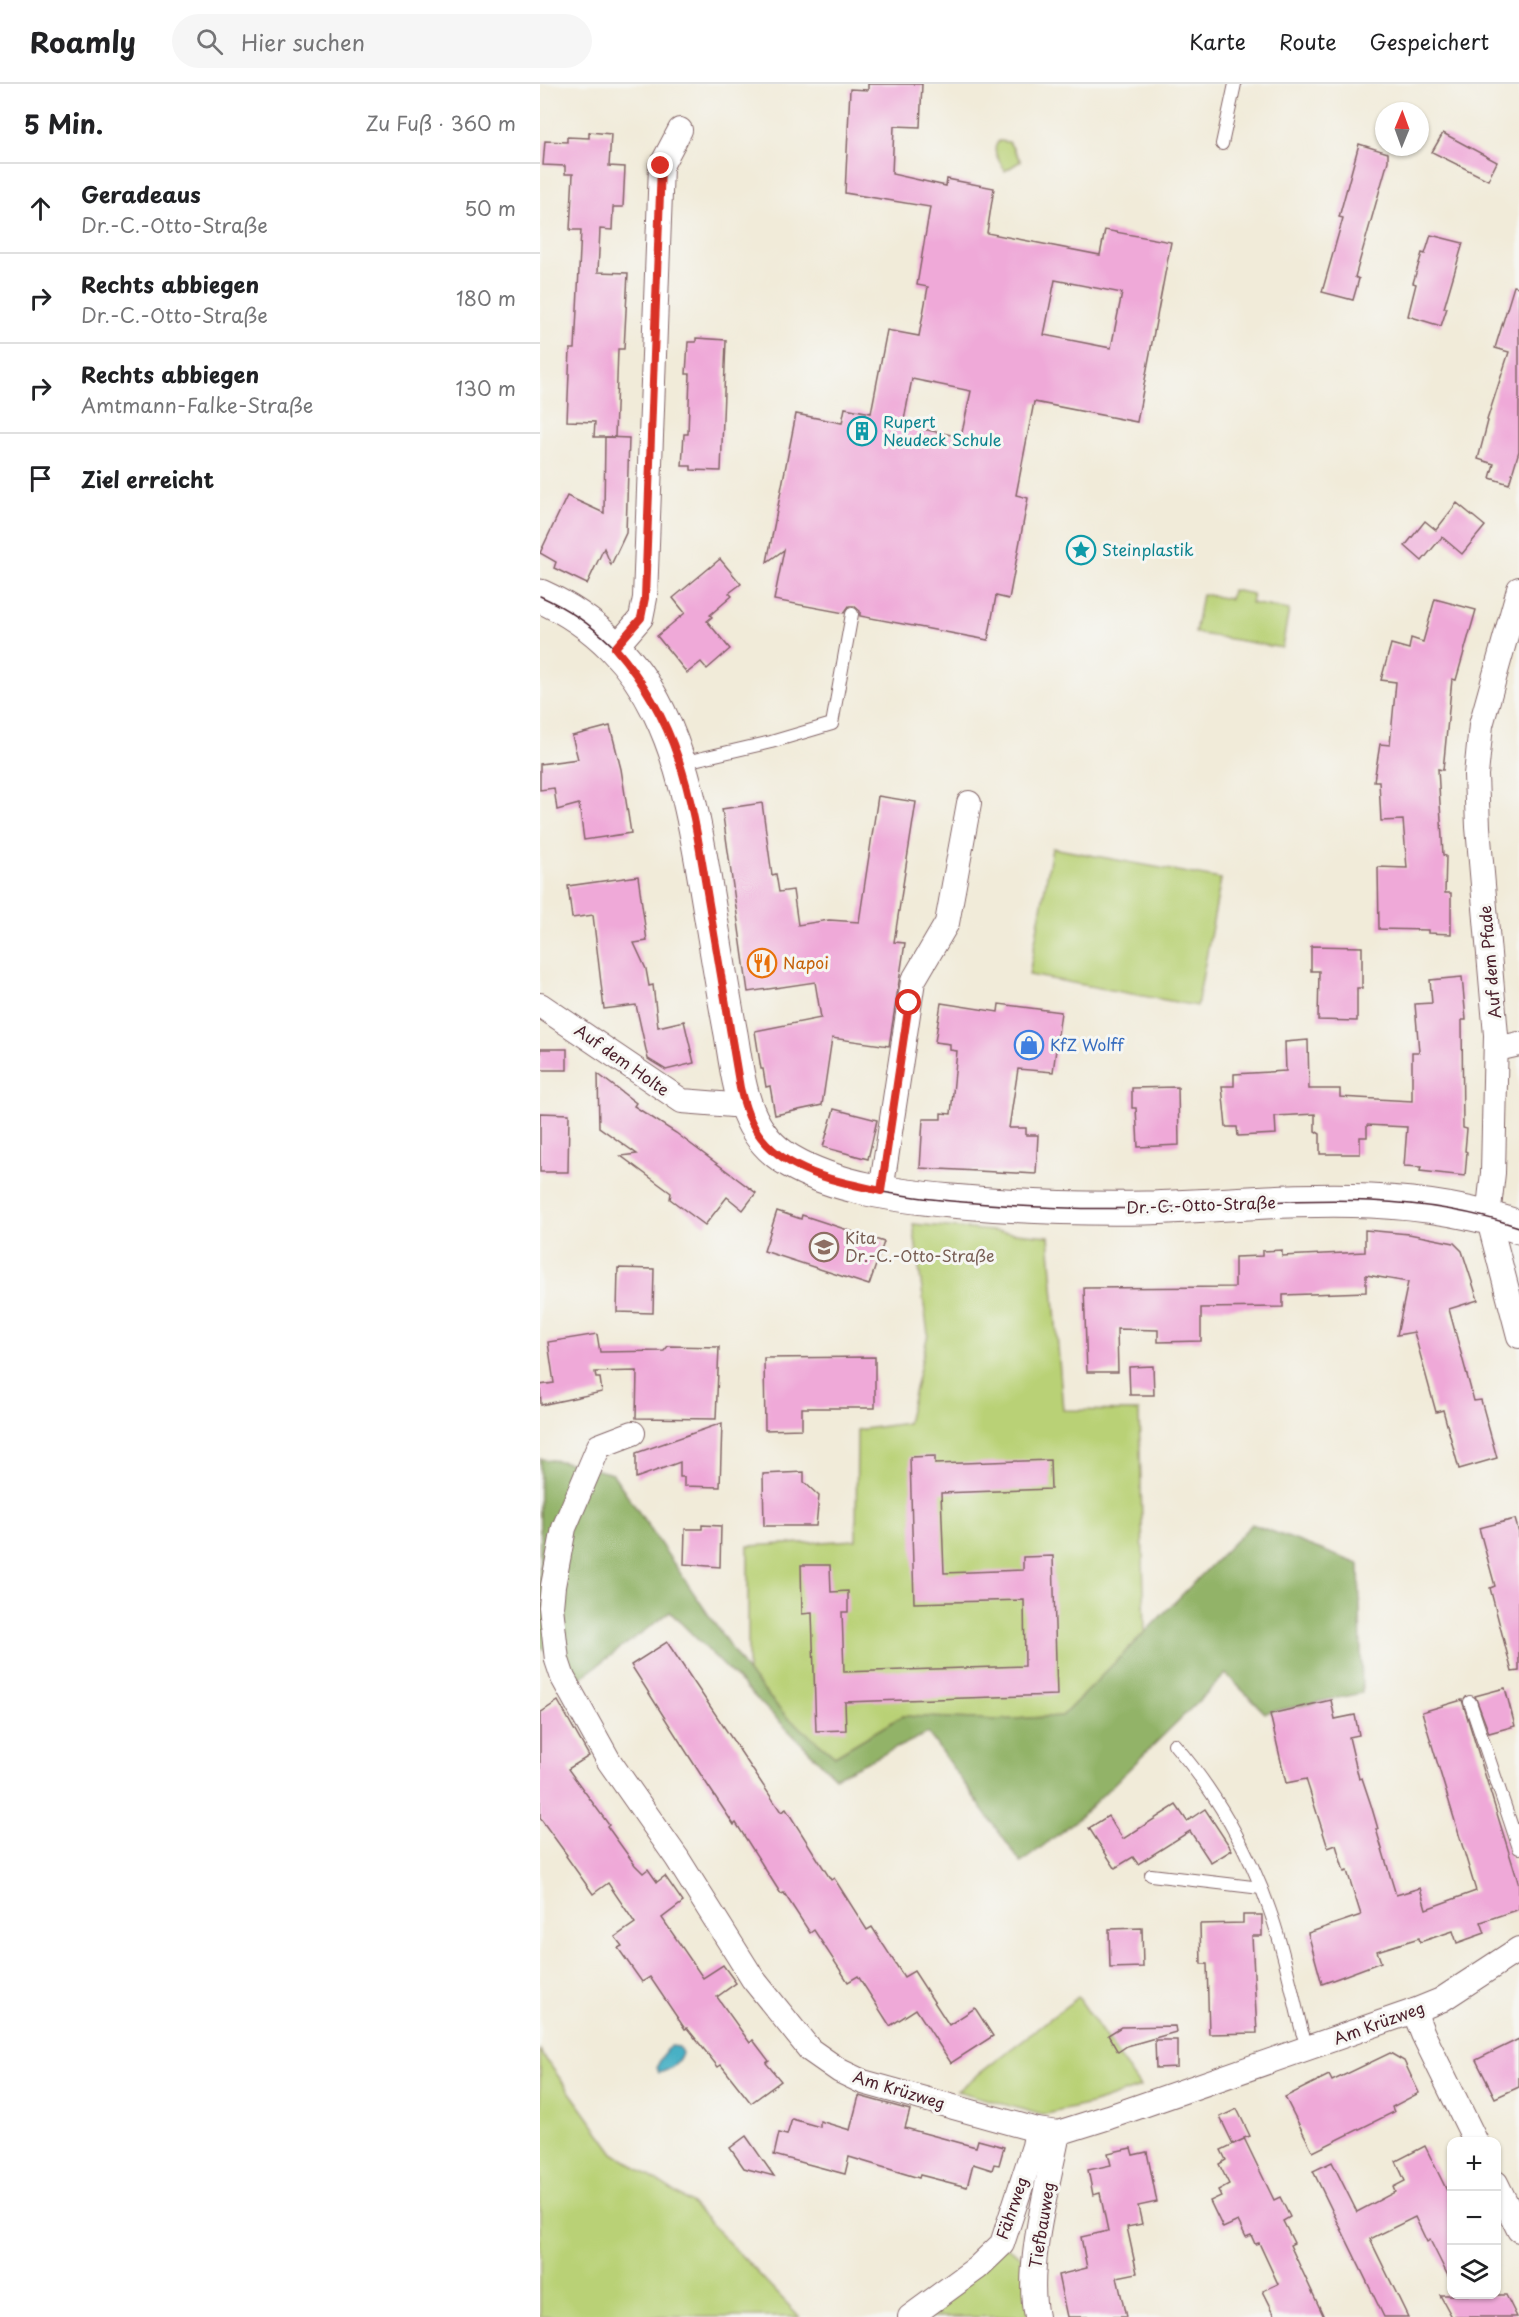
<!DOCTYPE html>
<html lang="de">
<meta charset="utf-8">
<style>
:root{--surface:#fff;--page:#f6f6f6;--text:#202124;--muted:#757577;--line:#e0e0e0}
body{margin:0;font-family:"Playpen Sans",sans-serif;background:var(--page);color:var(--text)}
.controls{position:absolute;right:18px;bottom:18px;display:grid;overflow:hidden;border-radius:12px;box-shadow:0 2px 4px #0004}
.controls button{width:54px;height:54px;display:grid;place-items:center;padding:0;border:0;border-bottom:2px solid var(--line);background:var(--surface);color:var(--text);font:30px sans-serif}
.compass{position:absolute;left:835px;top:18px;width:54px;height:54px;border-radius:50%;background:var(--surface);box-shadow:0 2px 4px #0004;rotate:1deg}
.stop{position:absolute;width:18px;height:18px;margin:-14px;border:4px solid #d93025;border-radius:50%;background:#fff}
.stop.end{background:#d93025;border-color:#fff;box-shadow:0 2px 6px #0008}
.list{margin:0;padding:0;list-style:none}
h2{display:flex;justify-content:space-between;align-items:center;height:78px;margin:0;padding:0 24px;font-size:26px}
h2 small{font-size:20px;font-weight:400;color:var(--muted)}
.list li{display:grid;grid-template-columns:39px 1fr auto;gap:18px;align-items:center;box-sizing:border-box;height:90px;padding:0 24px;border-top:2px solid var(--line)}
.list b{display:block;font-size:22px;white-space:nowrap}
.list p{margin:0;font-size:20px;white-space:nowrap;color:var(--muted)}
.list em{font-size:20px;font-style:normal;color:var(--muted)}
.icon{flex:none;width:33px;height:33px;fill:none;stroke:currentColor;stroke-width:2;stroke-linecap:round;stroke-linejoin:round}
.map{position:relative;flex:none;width:979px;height:2233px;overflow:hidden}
header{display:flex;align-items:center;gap:36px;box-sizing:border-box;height:84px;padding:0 30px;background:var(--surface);border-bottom:2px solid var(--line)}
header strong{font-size:28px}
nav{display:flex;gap:33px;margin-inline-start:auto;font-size:21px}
.search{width:420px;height:54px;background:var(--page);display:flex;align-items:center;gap:15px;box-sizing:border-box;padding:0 21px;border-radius:33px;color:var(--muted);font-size:22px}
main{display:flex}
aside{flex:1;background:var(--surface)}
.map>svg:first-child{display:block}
.green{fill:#b9d176;stroke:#827850;stroke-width:1.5}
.forest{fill:#92b367;stroke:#6e6949;stroke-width:1.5}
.water{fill:#47b0c5;stroke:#486878;stroke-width:1.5}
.building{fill:#efa9d8;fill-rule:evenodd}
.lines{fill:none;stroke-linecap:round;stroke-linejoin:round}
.lane-casing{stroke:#846668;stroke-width:14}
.street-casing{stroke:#846668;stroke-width:26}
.secondary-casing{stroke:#846668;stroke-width:35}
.lane{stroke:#fff;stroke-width:12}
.street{stroke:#fff;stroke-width:24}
.secondary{stroke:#fff;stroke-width:33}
.tram{stroke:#4a1f2b;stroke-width:1.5}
.route{stroke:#d93025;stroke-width:8}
.labels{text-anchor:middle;stroke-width:6;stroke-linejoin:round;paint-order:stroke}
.culture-label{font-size:16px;fill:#0d838f;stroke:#f6f6f2;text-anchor:start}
.street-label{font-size:16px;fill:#4a1f2b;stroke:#f6f6f2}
.food-label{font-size:16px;fill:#c56008;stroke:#f6f6f2;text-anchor:start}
.shop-label{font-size:16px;fill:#366cbe;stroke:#f6f6f2;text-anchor:start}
.education-label{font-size:16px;fill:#785e54;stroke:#f6f6f2;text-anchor:start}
</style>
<header>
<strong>Roamly</strong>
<div class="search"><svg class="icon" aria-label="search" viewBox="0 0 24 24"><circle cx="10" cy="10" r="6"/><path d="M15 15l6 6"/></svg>Hier suchen</div>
<nav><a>Karte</a><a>Route</a><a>Gespeichert</a></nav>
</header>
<main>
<aside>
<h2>5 Min.<small>Zu Fuß · 360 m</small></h2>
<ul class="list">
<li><svg class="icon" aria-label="ahead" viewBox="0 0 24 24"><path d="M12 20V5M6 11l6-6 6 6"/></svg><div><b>Geradeaus</b><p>Dr.-C.-Otto-Straße</p></div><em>50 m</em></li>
<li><svg class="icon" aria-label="right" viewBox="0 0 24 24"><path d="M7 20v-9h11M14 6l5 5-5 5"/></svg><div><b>Rechts abbiegen</b><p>Dr.-C.-Otto-Straße</p></div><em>180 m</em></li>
<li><svg class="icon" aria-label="right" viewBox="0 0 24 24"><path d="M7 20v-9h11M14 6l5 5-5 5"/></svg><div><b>Rechts abbiegen</b><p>Amtmann-Falke-Straße</p></div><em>130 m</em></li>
<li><svg class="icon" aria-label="arrive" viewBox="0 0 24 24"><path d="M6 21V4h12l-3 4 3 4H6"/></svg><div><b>Ziel erreicht</b></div></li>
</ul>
</aside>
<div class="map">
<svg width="979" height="2233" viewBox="0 0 979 2233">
<rect width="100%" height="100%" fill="#f6f6f2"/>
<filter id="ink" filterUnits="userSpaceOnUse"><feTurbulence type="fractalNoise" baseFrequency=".0167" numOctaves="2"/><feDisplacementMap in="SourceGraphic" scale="12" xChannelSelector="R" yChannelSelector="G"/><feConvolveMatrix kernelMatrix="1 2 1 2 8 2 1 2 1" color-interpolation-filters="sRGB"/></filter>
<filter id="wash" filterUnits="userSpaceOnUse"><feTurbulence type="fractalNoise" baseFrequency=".008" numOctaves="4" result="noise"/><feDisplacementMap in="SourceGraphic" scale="24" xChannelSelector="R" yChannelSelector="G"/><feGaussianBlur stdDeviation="1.35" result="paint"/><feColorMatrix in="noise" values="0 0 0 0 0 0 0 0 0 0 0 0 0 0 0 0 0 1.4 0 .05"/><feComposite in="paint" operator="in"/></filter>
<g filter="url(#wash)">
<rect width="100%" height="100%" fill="#f1ebd9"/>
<g class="green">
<path d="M459 57 469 58 481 77 465 87C459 76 450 66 459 57Z"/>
<path d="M692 506 713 510 711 519 749 526 742 564 655 549 662 510 690 515Z"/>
<path d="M512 764 681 795 657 922 489 891Z"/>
<path d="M373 1140 509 1152 523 1326 599 1327 605 1548 522 1632 458 1636 362 1632 295 1672 246 1632 208 1589V1462L316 1456 317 1346 367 1339 388 1250Z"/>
<path d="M538 1913 600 2003 551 2020 502 2031 417 2007Z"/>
<path d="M0 1967 74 2069 151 2119 260 2233H0Z"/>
<path d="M462 2160 494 2182 497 2233H367Z"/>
</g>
<path class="forest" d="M0 1375 21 1377 73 1390 208 1589 246 1632 295 1672 362 1632 458 1636 522 1632 712 1440 819 1480 822 1609 725 1629 686 1590 539 1734 481 1779 388 1649 295 1693 130 1528 35 1598 0 1562Z"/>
<path class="water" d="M131 1962 139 1963 142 1969C139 1980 130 1986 119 1989L116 1984 126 1966Z"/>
<g id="blocks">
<g class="building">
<path d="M328 0H382L380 43 354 42 352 90 406 102 407 95 454 104 447 149 560 171 565 146 631 158 597 338 494 318 476 411 488 414 469 515 456 512 448 556 320 532V527L314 522H309L304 529 234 516 244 466 227 478 256 330 302 339 305 324 331 329 347 246 379 252 388 203 377 201 390 123 305 109 310 5 328 6ZM515 196 582 209 571 264 504 251ZM372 295 431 307 421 353 363 341Z"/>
<path d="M49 48 71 50 69 82 85 83 83 123H73L72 146 60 145 58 188 88 189 84 265H78L75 353H54L55 338 27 337 30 265H35L41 146H30L33 90H25V82L3 81 5 57 27 58V53L49 54Z"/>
<path d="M903 49 957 78 948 96 892 68Z"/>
<path d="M819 60 848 69V77L815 193 819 195 813 216 782 208 803 134 799 133Z"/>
<path d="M891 151 923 159 904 224H907L901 242 868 232 876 200 873 199 882 169 885 170Z"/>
<path d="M974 202 979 203V367L969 400 950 394 954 380 938 375 948 337 947 336 969 268 955 264Z"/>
<path d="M156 254 186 256 181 387 151 386V382H142L144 350H148L150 290H146L148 258H156Z"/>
<path d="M65 353 89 354 86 449 71 481 64 464 47 500 14 484 16 478 0 469 27 412 64 429Z"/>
<path d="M917 419 945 442 922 470 902 453 882 477 865 462 885 437 896 446Z"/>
<path d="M180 475 201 500 189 509 192 512 170 531 172 533 167 537 190 565 167 585 161 578 147 589 117 552 145 529 133 514Z"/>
<path d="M895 515 936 526 916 596 912 595 903 686 898 685 903 771 906 772 905 809H911V850L888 849V846L839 845 838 783 867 784 863 736 841 737 839 697H834L840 660 850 661 856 598 841 596 851 560 869 565 871 554 883 558Z"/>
<path d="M70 642 81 685 91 749 44 756 39 720 17 726 14 704 0 706V680L38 675 32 652Z"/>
<path d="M338 712 376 718 354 858 365 859 349 962 292 954 282 1021 235 1031 230 1002 226 1003 223 985H221L215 947 281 934 275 898 208 908 182 725 222 719 232 791 236 790 239 808 253 806 258 841 289 836 319 838Z"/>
<path d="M98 792 107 857 94 859 106 885 109 902 113 901 118 943 144 937 154 979 126 986 108 975 96 921 64 925 53 831 32 834 28 802Z"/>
<path d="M771 862 822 863V904H817V937L778 936 779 887H771Z"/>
<path d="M922 893 926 936H922L923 1044 927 1045 925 1067 927 1068 925 1092 880 1087 881 1083 864 1082 867 1043 827 1041V1053H820V1070H780V1050L775 1047V1030L735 1032 736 1050 698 1052 697 1043H686L682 1002H694V990L746 987 745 958 768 956 769 1005H800V1013L872 1017V968H879L875 920 892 919 890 896Z"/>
<path d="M401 919 458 928 459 920 521 928 513 988 478 985 469 1044H486V1051H498L496 1090 380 1084 383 1035H401V1029L411 1030 417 967 410 966V960L395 958Z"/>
<rect x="0" y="965" width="27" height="21"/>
<path d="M58 990 96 1019 94 1022 136 1049 216 1109 203 1126 187 1113 165 1141 130 1115 131 1109 81 1072 97 1070 59 1043Z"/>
<path d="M638 1003 639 1061 598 1063 596 1024H592V1004Z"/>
<path d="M294 1025 337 1036 328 1075 283 1063Z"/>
<path d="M0 1029 29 1030 28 1088H0Z"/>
<path d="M237 1127 261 1135 262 1131 344 1158 329 1201 224 1167Z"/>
<path d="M825 1146 869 1150 914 1159 922 1167 938 1216 909 1225 934 1317 941 1316 957 1374 919 1385 903 1326 896 1328 874 1248 857 1251 868 1198 826 1191V1208L743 1211V1223L661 1224V1257L618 1258V1246L577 1245 578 1288H547L544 1204 695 1203V1173L722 1172V1167L742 1166V1172L825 1168Z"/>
<path d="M78 1184 114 1185 113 1229 77 1228Z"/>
<path d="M57 1250 60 1268 124 1267 128 1262 179 1263 176 1335 96 1334 97 1287 55 1288 56 1294H60L62 1308 1 1321 0 1301 14 1299 8 1258Z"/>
<path d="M335 1273V1324H262V1345L225 1346 224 1274Z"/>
<path d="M613 1282 614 1311H590L589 1283Z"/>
<path d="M182 1339 180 1403 144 1402V1393H140V1378L96 1394V1369Z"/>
<path d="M395 1372V1380L510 1376 511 1405 401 1409 404 1489 483 1486V1473L513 1472 517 1611 305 1618 306 1646 276 1647 272 1529 262 1530 261 1481H290L291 1508 308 1507V1528H302L304 1588 485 1582 484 1516 374 1519 370 1373Z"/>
<path d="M264 1388V1398L279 1412 276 1442H224L223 1390Z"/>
<path d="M975 1435 979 1449V1587L972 1588 950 1504 955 1502 939 1444Z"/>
<path d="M162 1441 181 1442 180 1483 144 1480 145 1445H162Z"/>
<path d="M127 1558 241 1728 246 1725 291 1796 294 1794 327 1846 332 1843 364 1893 374 1887 409 1941 435 1924 453 1952 411 1979 376 1925 350 1942 318 1892 308 1898 274 1846 270 1849 244 1809 241 1810 196 1739 194 1741 161 1691 91 1581Z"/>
<path d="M965 1604 975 1642 949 1649 935 1612Z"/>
<path d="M791 1616 795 1635 815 1631 819 1651 809 1653 819 1695 822 1694 831 1721 838 1745H836L856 1811 880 1804 886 1825 936 1807 882 1628 922 1616 979 1801V1825L941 1838 945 1849 917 1859 913 1847 880 1858 879 1854 837 1867 841 1878 782 1900 768 1849 821 1831 807 1787 804 1788 796 1761 788 1764 766 1695 746 1699 730 1630Z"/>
<path d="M18 1617 49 1672 28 1685 69 1741 67 1742 95 1781 103 1789 108 1785 117 1798 125 1792 143 1818 122 1834 163 1894 183 1881 196 1899 177 1913 210 1959 213 1956 229 1977 226 1979 241 1997 211 2019 181 1981 178 1983 147 1944 145 1945 110 1893 102 1898 78 1864 82 1862 75 1853 95 1839 68 1799 53 1810 26 1772 27 1771 0 1734V1629Z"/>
<path d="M636 1721 647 1737 665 1725 692 1766 671 1779 650 1747 598 1780 593 1773 575 1784 549 1744 568 1732 583 1755Z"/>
<path d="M703 1831H722V1852H712L717 1949 669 1950 667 1880H661L660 1840 703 1839Z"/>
<path d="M602 1844 603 1883 570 1884 569 1845Z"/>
<path d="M635 1942 636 1948 587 1962 578 1968 568 1951 581 1943Z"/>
<path d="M979 1955V2003L955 2014 936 1976Z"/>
<path d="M615 1956H637V1983L616 1984Z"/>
<path d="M850 1969 864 1977 879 2009 852 2023 854 2028 773 2068 745 2013 789 1991 792 1997Z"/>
<path d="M319 2012 370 2026 365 2044 436 2063 438 2056 464 2063 459 2081 454 2080 452 2086 433 2080 427 2103 380 2091 379 2094 309 2073 305 2090 234 2071 239 2049 247 2051 252 2035 280 2043V2037L310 2046Z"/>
<path d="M697 2025 710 2052 704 2054 734 2116 740 2113 750 2133 743 2137 754 2159 750 2161 784 2233H736L723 2207 738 2200 719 2159 715 2160 711 2151 706 2153 698 2137 683 2144 670 2117 681 2112 678 2106 689 2100 679 2080 686 2076 681 2066 704 2055 693 2060 680 2033Z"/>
<path d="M206 2052 234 2092 204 2084 190 2064Z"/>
<path d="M885 2062 912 2117V2200L890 2156 887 2158 875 2133 830 2155 868 2233H844L773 2087 792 2078 817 2128 855 2108 853 2103 865 2097 856 2077Z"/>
<path d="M591 2064 593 2071 607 2068 617 2118 598 2122 602 2140 587 2143 597 2189 577 2193 586 2233H527L518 2191 547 2184 541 2153 568 2147 560 2109 553 2111 548 2086 571 2081 568 2069Z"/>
<path d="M900 2211H966L977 2233H912Z"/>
</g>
</g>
</g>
<g filter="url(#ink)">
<use href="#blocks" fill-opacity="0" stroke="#846668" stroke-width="1.5"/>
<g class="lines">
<g class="lane-casing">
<g id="lane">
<path d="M682 60 695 0"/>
<path d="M141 679 231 658 292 640 312 530"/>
<path d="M930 1618 979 1764"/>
<path d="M634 1660C675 1707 710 1768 730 1827 744 1866 752 1908 762 1948L768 1964"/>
<path d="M611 1791 721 1804"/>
</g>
</g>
<g class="street-casing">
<g id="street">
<path d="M979 505 941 641 936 691 938 743 956 951 953 1089 948 1133 979 1252"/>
<path d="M75 564 101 534 105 514 121 82 140 46"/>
<path d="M0 921 142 1017 205 1022"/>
<path d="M957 965 979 960"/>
<path d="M341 1107 373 897 407 839 429 719"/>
<path d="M93 1349 59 1362 24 1444 13 1502 11 1523 17 1576 23 1594 69 1677 137 1774 213 1895 270 1966 300 1987 323 1998 497 2046 518 2049 569 2033 874 1927 901 1916 979 1865"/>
<path d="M874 1927 883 1950 936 2058"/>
<path d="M956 2099 979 2146"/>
<path d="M370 2233 437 2184 462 2160 494 2062 497 2046"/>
<path d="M496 2233C485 2181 508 2102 518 2049"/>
</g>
</g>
<g class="secondary-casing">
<path id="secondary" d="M0 512C119 566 144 675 164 792 173 845 181 898 191 950 199 999 203 1050 250 1077 295 1104 360 1112 411 1117 476 1123 541 1125 606 1124 735 1120 853 1101 979 1143"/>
</g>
<use href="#lane" class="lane"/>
<use href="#street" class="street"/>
<use href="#secondary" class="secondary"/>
<path class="tram" d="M0 512C119 566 144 675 164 792 173 845 181 898 191 950 199 999 203 1050 250 1077 295 1104 360 1112 411 1117 476 1123 541 1126 606 1124 735 1120 853 1101 979 1143"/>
</g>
</g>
<g class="lines" filter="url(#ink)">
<path class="route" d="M121 82 105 514 101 534 75 564C144 644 152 720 169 820 179 881 189 942 200 1004 203 1016 206 1028 212 1039 235 1086 295 1097 341 1107L369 919"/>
</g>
<defs>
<g id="building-ring" transform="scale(1.5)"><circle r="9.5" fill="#f6f6f2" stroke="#0f9aa8" stroke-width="1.5"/><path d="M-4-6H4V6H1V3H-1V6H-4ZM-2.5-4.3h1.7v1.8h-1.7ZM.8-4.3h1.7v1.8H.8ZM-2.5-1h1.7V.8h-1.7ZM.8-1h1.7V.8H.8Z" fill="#0f9aa8"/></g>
<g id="sight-ring" transform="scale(1.5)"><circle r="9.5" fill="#f6f6f2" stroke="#0f9aa8" stroke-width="1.5"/><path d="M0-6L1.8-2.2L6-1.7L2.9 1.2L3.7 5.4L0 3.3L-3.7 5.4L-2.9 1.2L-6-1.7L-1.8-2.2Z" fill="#0f9aa8"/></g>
<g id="restaurant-ring" transform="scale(1.5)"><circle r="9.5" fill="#f6f6f2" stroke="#e8710a" stroke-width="1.5"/><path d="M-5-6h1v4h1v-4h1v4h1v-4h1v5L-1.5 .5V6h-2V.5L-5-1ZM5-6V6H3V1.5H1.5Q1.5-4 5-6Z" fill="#e8710a"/></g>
<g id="shop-ring" transform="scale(1.5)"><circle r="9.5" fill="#f6f6f2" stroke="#3f7fe0" stroke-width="1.5"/><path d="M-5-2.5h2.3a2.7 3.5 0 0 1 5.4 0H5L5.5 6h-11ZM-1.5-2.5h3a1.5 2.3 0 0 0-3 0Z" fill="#3f7fe0"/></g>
<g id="school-ring" transform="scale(1.5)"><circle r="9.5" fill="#f6f6f2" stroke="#8d6e63" stroke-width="1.5"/><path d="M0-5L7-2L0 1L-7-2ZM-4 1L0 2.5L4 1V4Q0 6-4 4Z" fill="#8d6e63"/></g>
</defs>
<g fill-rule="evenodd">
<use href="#building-ring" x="322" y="347"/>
<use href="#sight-ring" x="541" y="466"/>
<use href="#restaurant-ring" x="222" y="879"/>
<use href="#shop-ring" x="489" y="961"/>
<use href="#school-ring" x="284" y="1163"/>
</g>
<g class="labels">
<g class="culture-label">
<text x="343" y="344">Rupert<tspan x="343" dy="18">Neudeck Schule</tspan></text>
<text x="562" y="472">Steinplastik</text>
</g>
<g class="street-label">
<text transform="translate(950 878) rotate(-95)" y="6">Auf dem Pfade</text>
<text transform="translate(82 976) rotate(35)" y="6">Auf dem Holte</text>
<text transform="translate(661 1121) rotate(-2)" y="6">Dr.-C.-Otto-Straße</text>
<text transform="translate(839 1939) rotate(-20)" y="6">Am Krüzweg</text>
<text transform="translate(359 2006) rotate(17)" y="6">Am Krüzweg</text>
<text transform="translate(472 2124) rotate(-71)" y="6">Fährweg</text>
<text transform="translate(502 2141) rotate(-81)" y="6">Tiefbauweg</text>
</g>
<g class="food-label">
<text x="243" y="885">Napoi</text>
</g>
<g class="shop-label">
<text x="510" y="967">KfZ Wolff</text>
</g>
<g class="education-label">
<text x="305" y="1160">Kita<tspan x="305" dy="18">Dr.-C.-Otto-Straße</tspan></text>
</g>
</g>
</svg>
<div class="controls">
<button>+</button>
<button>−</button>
<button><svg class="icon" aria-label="layers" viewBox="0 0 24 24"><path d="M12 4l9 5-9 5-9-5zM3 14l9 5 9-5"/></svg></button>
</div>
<svg class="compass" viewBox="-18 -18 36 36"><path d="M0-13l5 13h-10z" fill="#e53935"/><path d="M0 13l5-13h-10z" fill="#757577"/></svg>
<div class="stop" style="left:369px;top:919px"></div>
<div class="stop end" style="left:121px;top:82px"></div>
</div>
</main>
